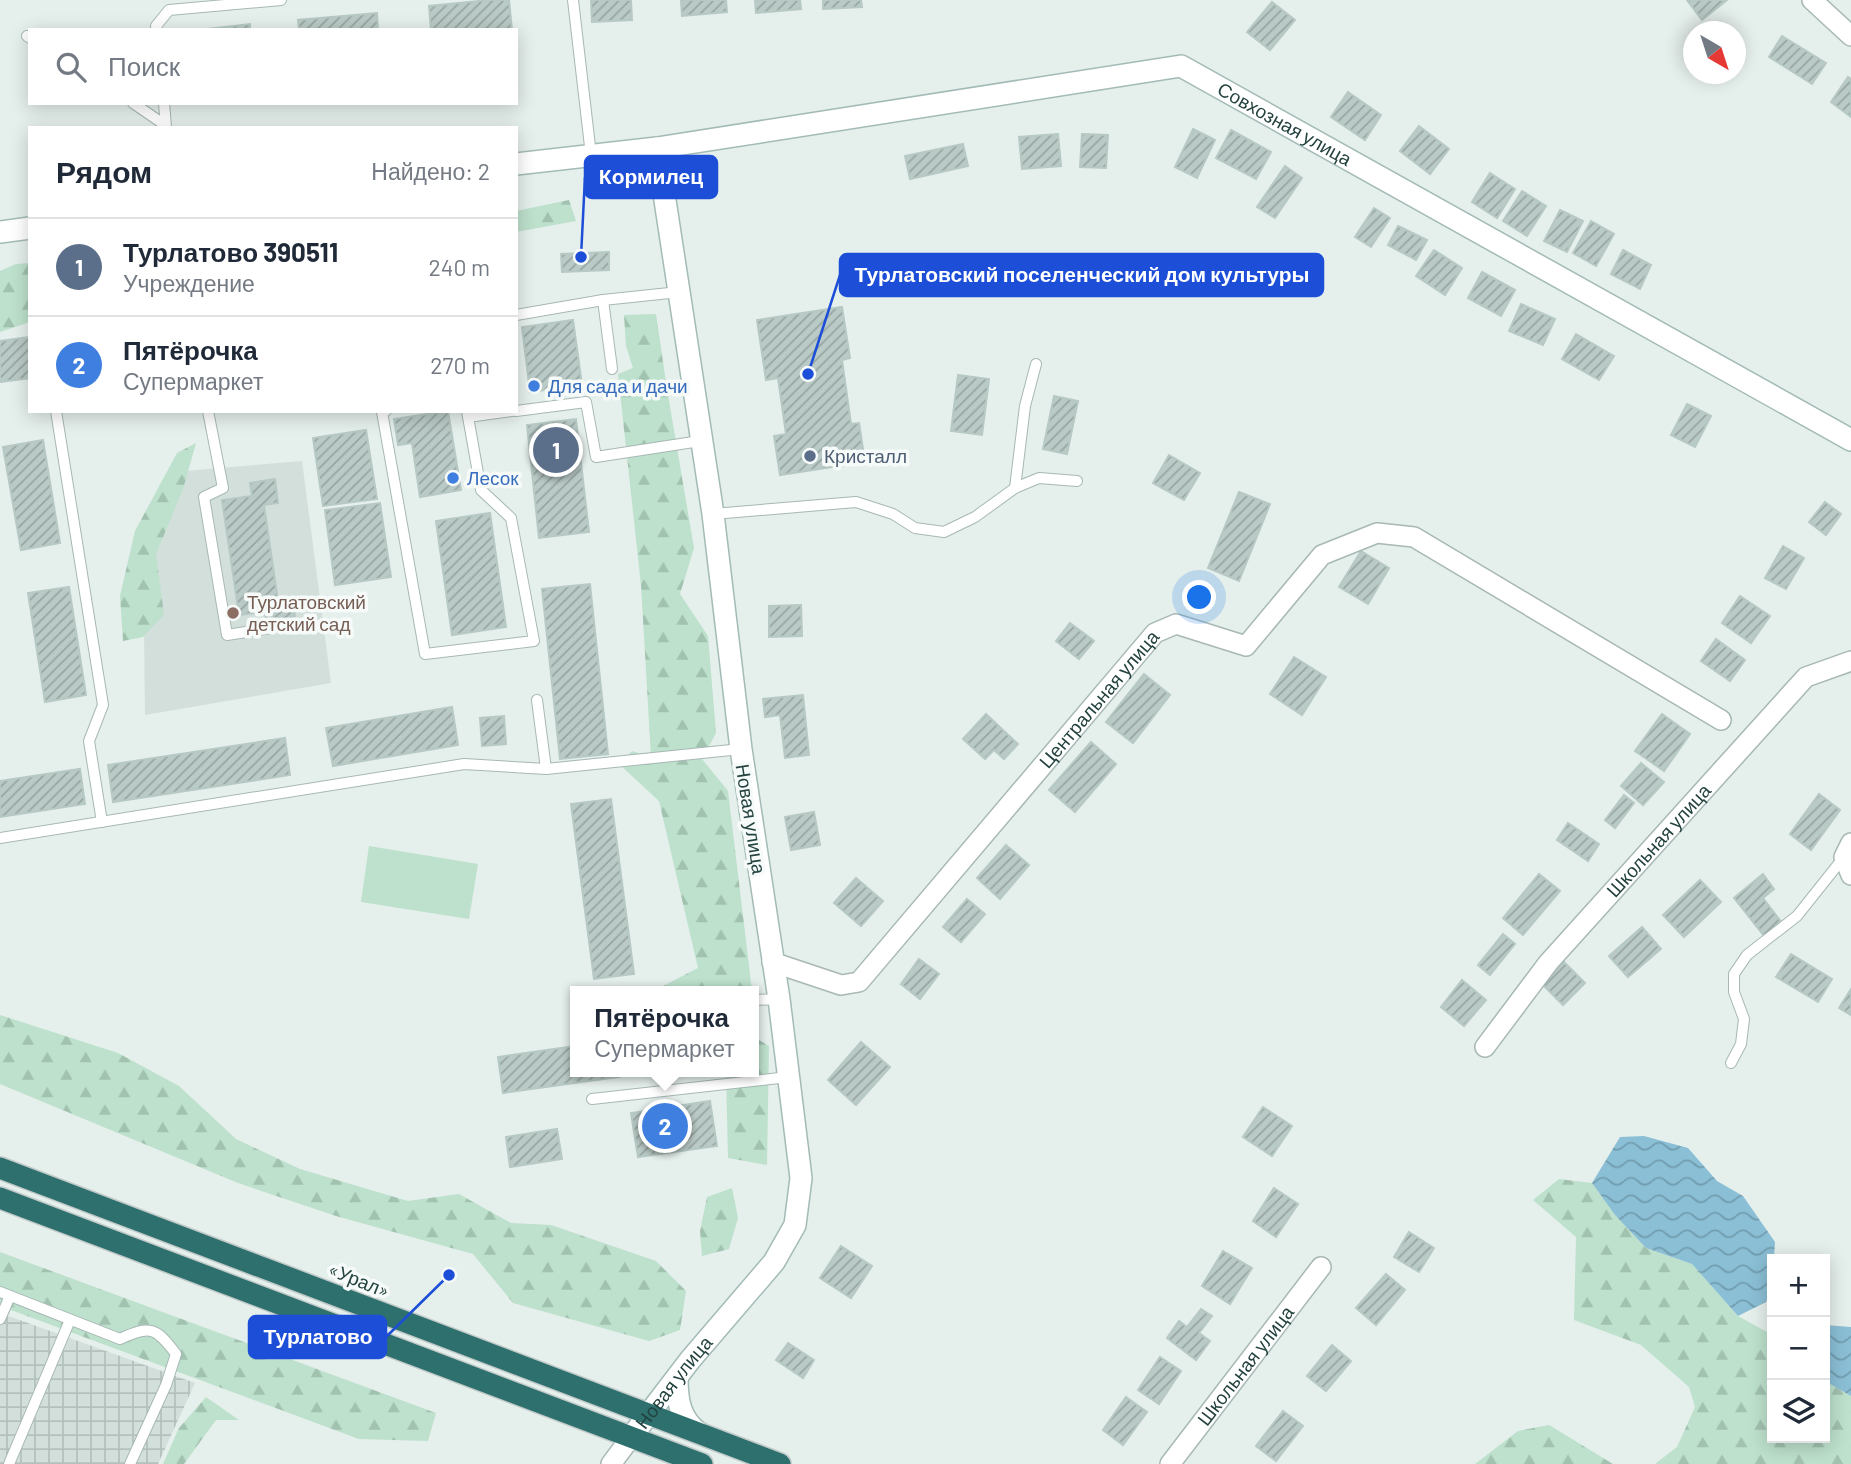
<!DOCTYPE html>
<html lang="ru">
<meta charset="utf-8">
<style>
:root{--surface:#fff;--page:#f2f2f3;--text:#1f2937;--muted:#747a83;--line:#e0e1e3;--accent:#0b8043}
body{margin:0;font-family:Barlow,sans-serif;background:var(--page);color:var(--text)}
.controls{position:absolute;right:21px;bottom:21px;display:grid;overflow:hidden;border-radius:0px;box-shadow:0 4px 18px #0003}
.controls button{width:63px;height:63px;display:grid;place-items:center;padding:0;border:0;border-bottom:2px solid var(--line);background:var(--surface);color:var(--text);font:35px sans-serif}
.compass{position:absolute;left:1683px;top:21px;width:63px;height:63px;border-radius:50%;background:var(--surface);box-shadow:0 4px 18px #0003;rotate:141deg}
.you{position:absolute;left:1200px;top:598px;width:24px;height:24px;margin:-18px;border:5px solid #fff;border-radius:50%;background:#1a73e8;box-shadow:0 0 0 10px #1a73e833}
.badge{display:grid;place-items:center;width:46px;height:46px;border-radius:50%;background:var(--accent);color:#fff;font-size:23px;font-weight:700}
.pin{position:absolute;translate:-50% -50%;border:4px solid #fff;box-shadow:0 2px 7px #0006}
.popup{position:absolute;left:570px;top:986px;width:189px;height:91px;box-sizing:border-box;display:grid;place-content:center;border-radius:0px;background:var(--surface);filter:drop-shadow(0 2px 5px #0005);font-size:23px;white-space:nowrap;color:var(--muted)}
.popup b{font-size:26px;color:var(--text)}
.popup::after{content:'';position:absolute;left:50%;top:100%;margin-left:-14px;border:14px solid transparent;border-top-color:var(--surface)}
.list{margin:0;padding:0;list-style:none}
h2{display:flex;justify-content:space-between;align-items:center;height:91px;margin:0;padding:0 28px;font-size:30px}
h2 small{font-size:23px;font-weight:400;color:var(--muted)}
.list li{display:grid;grid-template-columns:46px 1fr auto;gap:21px;align-items:center;box-sizing:border-box;height:98px;padding:0 28px;border-top:2px solid var(--line)}
.list b{display:block;font-size:26px;white-space:nowrap}
.list p{margin:0;font-size:23px;white-space:nowrap;color:var(--muted)}
.list em{font-size:23px;font-style:normal;color:var(--muted)}
.icon{flex:none;width:38px;height:38px;fill:none;stroke:currentColor;stroke-width:2;stroke-linecap:round;stroke-linejoin:round}
.map{position:relative;flex:none;width:1851px;height:1464px;overflow:hidden}
.search{position:absolute;background:var(--surface);box-shadow:0 4px 18px #0003;left:28px;top:28px;width:490px;height:77px;display:flex;align-items:center;gap:18px;box-sizing:border-box;padding:0 24px;border-radius:0px;color:var(--muted);font-size:26px}
.panel{position:absolute;background:var(--surface);box-shadow:0 4px 18px #0003;left:28px;top:126px;width:490px;height:287px;border-radius:0px}
.map>svg:first-child{display:block}
.built{fill:#d3dfdb}
.industrial{fill:url(#industrial-grid)}
.forest{fill:url(#forest-firs)}
.park{fill:#bde1cc}
.water{fill:url(#water-waves)}
.building{fill:url(#building-hatch);stroke:#b7c9c4;stroke-width:2}
.lines{fill:none;stroke-linecap:round;stroke-linejoin:round}
.lane-casing{stroke:#a7b8b5;stroke-width:12}
.street-casing{stroke:#a7b8b5;stroke-width:22}
.secondary-casing{stroke:#a3bbb7;stroke-width:24}
.highway-casing{stroke:#c1cac9;stroke-width:24}
.lane{stroke:#fff;stroke-width:10}
.street{stroke:#fff;stroke-width:19}
.secondary{stroke:#fff;stroke-width:21}
.highway{stroke:#2d706d;stroke-width:21}
.shop-dot{fill:#3f7fe0;stroke:#f6fbf9;stroke-width:2.5}
.service-dot{fill:#5c6f8a;stroke:#f6fbf9;stroke-width:2.5}
.education-dot{fill:#8d6e63;stroke:#f6fbf9;stroke-width:2.5}
.labels{text-anchor:middle;stroke-width:7;stroke-linejoin:round;paint-order:stroke}
.street-label{font-size:19px;fill:#23423f;stroke:#f6fbf9}
.shop-label{font-size:19px;fill:#366cbe;stroke:#f6fbf9;text-anchor:start}
.service-label{font-size:19px;fill:#4e5e75;stroke:#f6fbf9;text-anchor:start}
.education-label{font-size:19px;fill:#785e54;stroke:#f6fbf9;text-anchor:start}
.leader{fill:none;stroke:#1d4ed8;stroke-width:2.5}
.callout-dot{fill:#1d4ed8;stroke:#f6fbf9;stroke-width:2.5}
.callout{fill:#1d4ed8;stroke:#1d4ed8;stroke-width:2.5}
.callout-label{font-size:21px;text-anchor:middle;font-weight:bold;fill:#fff}
</style>
<div class="map">
<svg width="1851" height="1464" viewBox="0 0 1851 1464">
<defs>
<pattern id="industrial-grid" width="8" height="8" patternUnits="userSpaceOnUse" patternTransform="scale(1.75)"><rect width="8" height="8" fill="#d3dfdb"/><path d="M0 4h8M4 0v8" fill="none" stroke="#b5c1bd"/></pattern>
<pattern id="forest-firs" width="22" height="20" patternUnits="userSpaceOnUse" patternTransform="scale(1.75)"><rect width="22" height="20" fill="#bde1cc"/><path d="M5 1l3.5 6h-7zM16 11l3.5 6h-7z" fill="#a2c2b0"/></pattern>
<pattern id="water-waves" width="16" height="10" patternUnits="userSpaceOnUse" patternTransform="scale(1.75)"><rect width="16" height="10" fill="#8bbfd6"/><path d="M0 5q4-4 8 0t8 0" fill="none" stroke="#719daf"/></pattern>
<pattern id="building-hatch" width="6" height="6" patternUnits="userSpaceOnUse" patternTransform="scale(1.75)"><rect width="6" height="6" fill="#bacac6"/><path d="M-1 1l2-2M0 6l6-6M5 7l2-2" fill="none" stroke="#97a6a2"/></pattern>
</defs>
<rect width="100%" height="100%" fill="#e5efec"/>
<path class="built" d="M302 461 331 683 145 715 143 544 173 472Z"/>
<path class="industrial" d="M0 1313 195 1383 158 1464H0Z"/>
<g class="forest">
<path d="M569 200 576 221 516 232V211Z"/>
<path d="M30 263V322L0 332V271L16 264Z"/>
<path d="M656 314 667 389 694 548 680 594 708 636 716 733 702 759 728 791 752 991H674L663 986 698 968 659 801 619 764 632 751 651 757 641 585 618 374 633 368 626 346 624 315Z"/>
<path d="M196 443 183 489 156 554 164 615 143 637 123 641 120 596 135 531 177 453Z"/>
<path d="M0 1015 118 1053 179 1086 236 1139 300 1169 408 1201 459 1194 511 1223 551 1225 656 1261 686 1291 680 1330 649 1341 513 1303 473 1254 336 1216 238 1183 0 1084Z"/>
<path d="M754 1037 769 1046 767 1165 728 1158 726 1072H754Z"/>
<path d="M1559 1179 1592 1183 1615 1215 1646 1248 1692 1264 1738 1316 1767 1332 1772 1330V1438H1825V1381L1851 1396V1464H1655L1677 1447 1695 1407 1689 1387 1641 1345 1574 1320 1576 1237 1533 1200Z"/>
<path d="M732 1188 738 1218 729 1249 702 1256 700 1231 707 1197Z"/>
<path d="M0 1252 436 1413 428 1441 359 1439 0 1306Z"/>
<path d="M206 1397 239 1420H216L184 1464H163L179 1428Z"/>
<path d="M1549 1425 1613 1464H1475L1518 1431Z"/>
</g>
<path class="park" d="M369 846 478 864 469 919 361 902Z"/>
<g class="water">
<path d="M1644 1136 1688 1148 1717 1181 1743 1196 1775 1242 1772 1287 1766 1302 1738 1316 1692 1264 1646 1248 1615 1215 1592 1183 1620 1137Z"/>
<path d="M1825 1325 1851 1327V1396L1825 1381Z"/>
</g>
<g class="building">
<path d="M489 0H509L512 30H431L429 6Z"/>
<path d="M591 0H631L632 20 592 22Z"/>
<path d="M681 0H726L727 12 682 16Z"/>
<path d="M755 0H800L801 9 756 13Z"/>
<path d="M823 0H861L862 7 823 9Z"/>
<path d="M1687 0H1727L1702 20Z"/>
<path d="M1272 2 1295 20 1270 50 1247 32Z"/>
<path d="M377 13 378 30H299L298 20Z"/>
<path d="M250 24V30H198Z"/>
<path d="M1782 36 1826 63 1812 84 1769 57Z"/>
<path d="M1848 77 1851 79V117L1831 102Z"/>
<path d="M1348 92 1381 115 1365 140 1331 117Z"/>
<path d="M1419 126 1449 149 1430 174 1400 151Z"/>
<path d="M1193 129 1215 140 1197 178 1175 167Z"/>
<path d="M1231 130 1271 152 1256 179 1216 158Z"/>
<path d="M1058 134 1061 166 1022 169 1019 137Z"/>
<path d="M1082 134 1108 135 1106 168 1080 167Z"/>
<path d="M963 144 968 166 910 179 905 156Z"/>
<path d="M1285 166 1302 178 1275 218 1257 207Z"/>
<path d="M1490 173 1515 189 1497 218 1472 202Z"/>
<path d="M1522 191 1546 206 1527 236 1503 221Z"/>
<path d="M1374 208 1390 218 1371 247 1355 237Z"/>
<path d="M1560 210 1583 221 1567 252 1544 241Z"/>
<path d="M1591 221 1614 234 1596 266 1573 253Z"/>
<path d="M1398 226 1427 240 1416 260 1388 245Z"/>
<path d="M1434 250 1462 268 1445 295 1416 276Z"/>
<path d="M1623 250 1651 265 1640 289 1611 274Z"/>
<path d="M609 252V270L562 272 561 254Z"/>
<path d="M1482 272 1515 290 1501 316 1468 298Z"/>
<path d="M1521 304 1555 319 1543 345 1509 331Z"/>
<path d="M842 307 850 358 842 360 851 424 859 423 865 462 780 475 774 436 786 434 778 378 766 380 757 320Z"/>
<path d="M573 320 582 385 530 392 522 327Z"/>
<path d="M1576 334 1614 356 1599 380 1562 359Z"/>
<path d="M30 337V378L0 382V341Z"/>
<path d="M958 375 989 379 982 435 951 431Z"/>
<path d="M1054 396 1078 401 1067 454 1043 449Z"/>
<path d="M1687 404 1711 416 1695 447 1671 435Z"/>
<path d="M448 411 461 490 420 497 412 443 398 445 394 419Z"/>
<path d="M576 419 589 532 539 538 527 425Z"/>
<path d="M366 430 377 499 323 506 313 438Z"/>
<path d="M43 440 60 543 21 550 3 447Z"/>
<path d="M1169 455 1200 473 1184 500 1153 483Z"/>
<path d="M275 479 278 503 264 505 278 601 293 599 295 617 266 621 265 612 239 615 222 500 252 496 250 483Z"/>
<path d="M1239 492 1270 504 1239 581 1208 568Z"/>
<path d="M1825 502 1841 514 1826 535 1809 522Z"/>
<path d="M380 503 391 577 335 585 325 510Z"/>
<path d="M490 513 506 627 452 635 436 521Z"/>
<path d="M1783 546 1804 558 1786 589 1765 578Z"/>
<path d="M1361 551 1389 568 1368 604 1339 587Z"/>
<path d="M590 584 608 754 560 759 542 589Z"/>
<path d="M69 587 86 695 45 702 28 593Z"/>
<path d="M1740 596 1770 616 1751 643 1722 623Z"/>
<path d="M801 605 802 636 769 637V606Z"/>
<path d="M1070 623 1094 641 1079 659 1056 641Z"/>
<path d="M1716 639 1745 660 1730 681 1701 661Z"/>
<path d="M1294 657 1326 677 1302 715 1270 694Z"/>
<path d="M1144 674 1170 695 1133 743 1106 722Z"/>
<path d="M803 695 809 755 785 758 780 715 765 717 763 699Z"/>
<path d="M452 707 458 745 333 766 326 728Z"/>
<path d="M986 714 1018 744 1004 759 994 750 985 759 963 739Z"/>
<path d="M1662 714 1690 734 1664 771 1635 751Z"/>
<path d="M504 716 506 744 482 746 480 718Z"/>
<path d="M285 738 290 775 113 802 108 765Z"/>
<path d="M1091 742 1116 764 1075 812 1049 790Z"/>
<path d="M1641 763 1664 782 1643 805 1621 786Z"/>
<path d="M80 769 85 804 0 817V781Z"/>
<path d="M1819 794 1840 810 1811 850 1790 834Z"/>
<path d="M1624 795 1634 803 1615 828 1605 820Z"/>
<path d="M611 799 634 974 594 979 571 804Z"/>
<path d="M814 812 820 845 791 850 785 817Z"/>
<path d="M1568 823 1599 844 1588 861 1557 840Z"/>
<path d="M1006 845 1029 865 1000 899 977 878Z"/>
<path d="M1539 874 1560 891 1523 935 1503 918Z"/>
<path d="M1763 874 1774 889 1763 898 1782 923 1765 937 1734 898Z"/>
<path d="M856 878 883 901 861 926 834 903Z"/>
<path d="M1700 880 1721 902 1684 937 1663 915Z"/>
<path d="M967 899 985 914 961 942 943 927Z"/>
<path d="M1642 927 1661 949 1628 977 1609 956Z"/>
<path d="M1503 934 1515 944 1490 975 1478 965Z"/>
<path d="M1791 954 1832 979 1818 1002 1776 977Z"/>
<path d="M919 959 939 974 920 999 901 984Z"/>
<path d="M1564 962 1585 983 1563 1005 1542 984Z"/>
<path d="M1462 980 1486 1000 1464 1026 1441 1007Z"/>
<path d="M1851 989V1015L1839 1008Z"/>
<path d="M861 1042 890 1067 856 1105 828 1080Z"/>
<path d="M576 1046V1072H618L619 1077 503 1093 498 1057Z"/>
<path d="M710 1101 717 1146 638 1157 631 1113Z"/>
<path d="M1263 1107 1292 1126 1272 1156 1243 1137Z"/>
<path d="M557 1129 562 1159 510 1167 506 1137Z"/>
<path d="M1274 1188 1298 1204 1276 1237 1253 1221Z"/>
<path d="M1409 1232 1434 1248 1419 1272 1394 1257Z"/>
<path d="M841 1246 872 1266 851 1298 820 1278Z"/>
<path d="M1223 1251 1252 1268 1230 1304 1202 1286Z"/>
<path d="M1386 1274 1405 1290 1376 1325 1356 1308Z"/>
<path d="M1201 1309 1212 1316 1199 1333 1210 1341 1196 1360 1167 1338 1179 1321 1187 1327Z"/>
<path d="M788 1343 814 1360 803 1378 776 1360Z"/>
<path d="M1332 1345 1351 1361 1326 1391 1307 1376Z"/>
<path d="M1160 1357 1181 1371 1159 1404 1138 1390Z"/>
<path d="M1126 1397 1147 1412 1123 1445 1103 1430Z"/>
<path d="M1283 1411 1303 1426 1276 1461 1256 1446Z"/>
</g>
<g class="lines">
<g class="lane-casing">
<g id="lane">
<path d="M573 0 591 155"/>
<path d="M157 30 156 26 169 10 281 0"/>
<path d="M27 36 30 38"/>
<path d="M133 103 165 125"/>
<path d="M164 103 166 127"/>
<path d="M603 300 612 369"/>
<path d="M516 315 603 300 679 292"/>
<path d="M56 411 103 705 89 741 102 822"/>
<path d="M208 411 223 488 204 497 227 635 284 626"/>
<path d="M386 411 382 412 425 654 534 641 511 518 481 490 467 411"/>
<path d="M516 411 586 402 596 457 700 441"/>
<path d="M468 417 512 411"/>
<path d="M1015 488 1025 406 1036 364"/>
<path d="M713 514 856 502 893 514 915 528 944 532 975 517 1015 488 1039 478 1077 481"/>
<path d="M537 700 546 769"/>
<path d="M0 838 464 764 546 769 741 749"/>
<path d="M754 1000 779 999"/>
<path d="M1731 1063 1741 1044 1744 1019 1734 992V974L1747 955 1797 916 1844 857"/>
<path d="M592 1099 788 1077"/>
<path d="M0 1292 120 1339C150 1325 156 1327 176 1354L166 1385 130 1464"/>
<path d="M0 1319 10 1296"/>
<path d="M9 1464 70 1320"/>
</g>
</g>
<g class="street-casing">
<g id="street">
<path d="M1812 0 1851 36"/>
<path d="M1851 843 1844 857 1851 875"/>
<path id="s1" d="M772 962 841 985 859 982 1155 633 1176 624 1246 646 1322 555 1377 533 1414 537 1721 720"/>
<path id="s2" d="M1485 1047 1548 963 1806 677 1851 661"/>
<path d="M611 1464 632 1436"/>
<path id="s3" d="M1170 1464 1321 1267"/>
</g>
</g>
<g class="secondary-casing">
<g id="secondary">
<path id="s4" d="M516 164 657 148 1181 66 1851 440"/>
<path d="M0 232 30 228"/>
<path d="M677 1378C677 1400 680 1420 699 1433"/>
<path id="s5" d="M632 1436 690 1360 774 1262 795 1225 801 1178 779 999 741 749 713 514 657 148"/>
</g>
</g>
<g class="highway-casing">
<g id="highway">
<path d="M0 1168 780 1464"/>
<path d="M0 1198 702 1464"/>
</g>
</g>
<use href="#lane" class="lane"/>
<use href="#street" class="street"/>
<use href="#secondary" class="secondary"/>
<use href="#highway" class="highway"/>
</g>
<g class="shop-dot">
<circle cx="534" cy="386" r="7"/>
<circle cx="453" cy="478" r="7"/>
</g>
<circle class="service-dot" cx="810" cy="456" r="7"/>
<circle class="education-dot" cx="233" cy="613" r="7"/>
<g class="labels">
<g class="street-label">
<text dy="7" stroke="none"><textPath href="#s4" startOffset="791">Совхозная улица</textPath></text>
<text dy="7" stroke="none"><textPath href="#s1" startOffset="462">Центральная улица</textPath></text>
<text transform="translate(751 819) rotate(81)" y="7">Новая улица</text>
<text dy="7" stroke="none"><textPath href="#s2" startOffset="270">Школьная улица</textPath></text>
<text transform="translate(359 1280) rotate(22)" y="7">«Урал»</text>
<text dy="7" stroke="none"><textPath href="#s3" startOffset="124">Школьная улица</textPath></text>
<text dy="7" stroke="none"><textPath href="#s5" startOffset="68">Новая улица</textPath></text>
</g>
<g class="shop-label">
<text x="548" y="393">Для сада и дачи</text>
<text x="467" y="485">Лесок</text>
</g>
<g class="service-label">
<text x="824" y="463">Кристалл</text>
</g>
<g class="education-label">
<text x="247" y="609">Турлатовский<tspan x="247" dy="22">детский сад</tspan></text>
</g>
</g>
<path class="leader" d="M581 257L585 177M808 374L840 275M449 1275L386 1337"/>
<g class="callout-dot">
<circle cx="581" cy="257" r="7"/>
<circle cx="808" cy="374" r="7"/>
<circle cx="449" cy="1275" r="7"/>
</g>
<g class="callout">
<rect x="585" y="156" width="132" height="42" rx="7"/>
<rect x="840" y="254" width="483" height="42" rx="7"/>
<rect x="249" y="1316" width="137" height="42" rx="7"/>
</g>
<g class="callout-label">
<text x="651" y="184">Кормилец</text>
<text x="1082" y="282">Турлатовский поселенческий дом культуры</text>
<text x="318" y="1344">Турлатово</text>
</g>
</svg>
<div class="controls">
<button>+</button>
<button>−</button>
<button><svg class="icon" aria-label="layers" viewBox="0 0 24 24"><path d="M12 4l9 5-9 5-9-5zM3 14l9 5 9-5"/></svg></button>
</div>
<svg class="compass" viewBox="-18 -18 36 36"><path d="M0-13l5 13h-10z" fill="#e53935"/><path d="M0 13l5-13h-10z" fill="#747a83"/></svg>
<div class="you"></div>
<div class="pin badge" style="left:556px;top:450px;background:#5c6f8a">1</div>
<div class="pin badge" style="left:665px;top:1126px;background:#3f7fe0">2</div>
<div class="popup"><b>Пятёрочка</b>Супермаркет</div>
<div class="search"><svg class="icon" aria-label="search" viewBox="0 0 24 24"><circle cx="10" cy="10" r="6"/><path d="M15 15l6 6"/></svg>Поиск</div>
<section class="panel">
<h2>Рядом<small>Найдено: 2</small></h2>
<ul class="list">
<li><span class="badge" style="background:#5c6f8a">1</span><div><b>Турлатово 390511</b><p>Учреждение</p></div><em>240 m</em></li>
<li><span class="badge" style="background:#3f7fe0">2</span><div><b>Пятёрочка</b><p>Супермаркет</p></div><em>270 m</em></li>
</ul>
</section>
</div>
